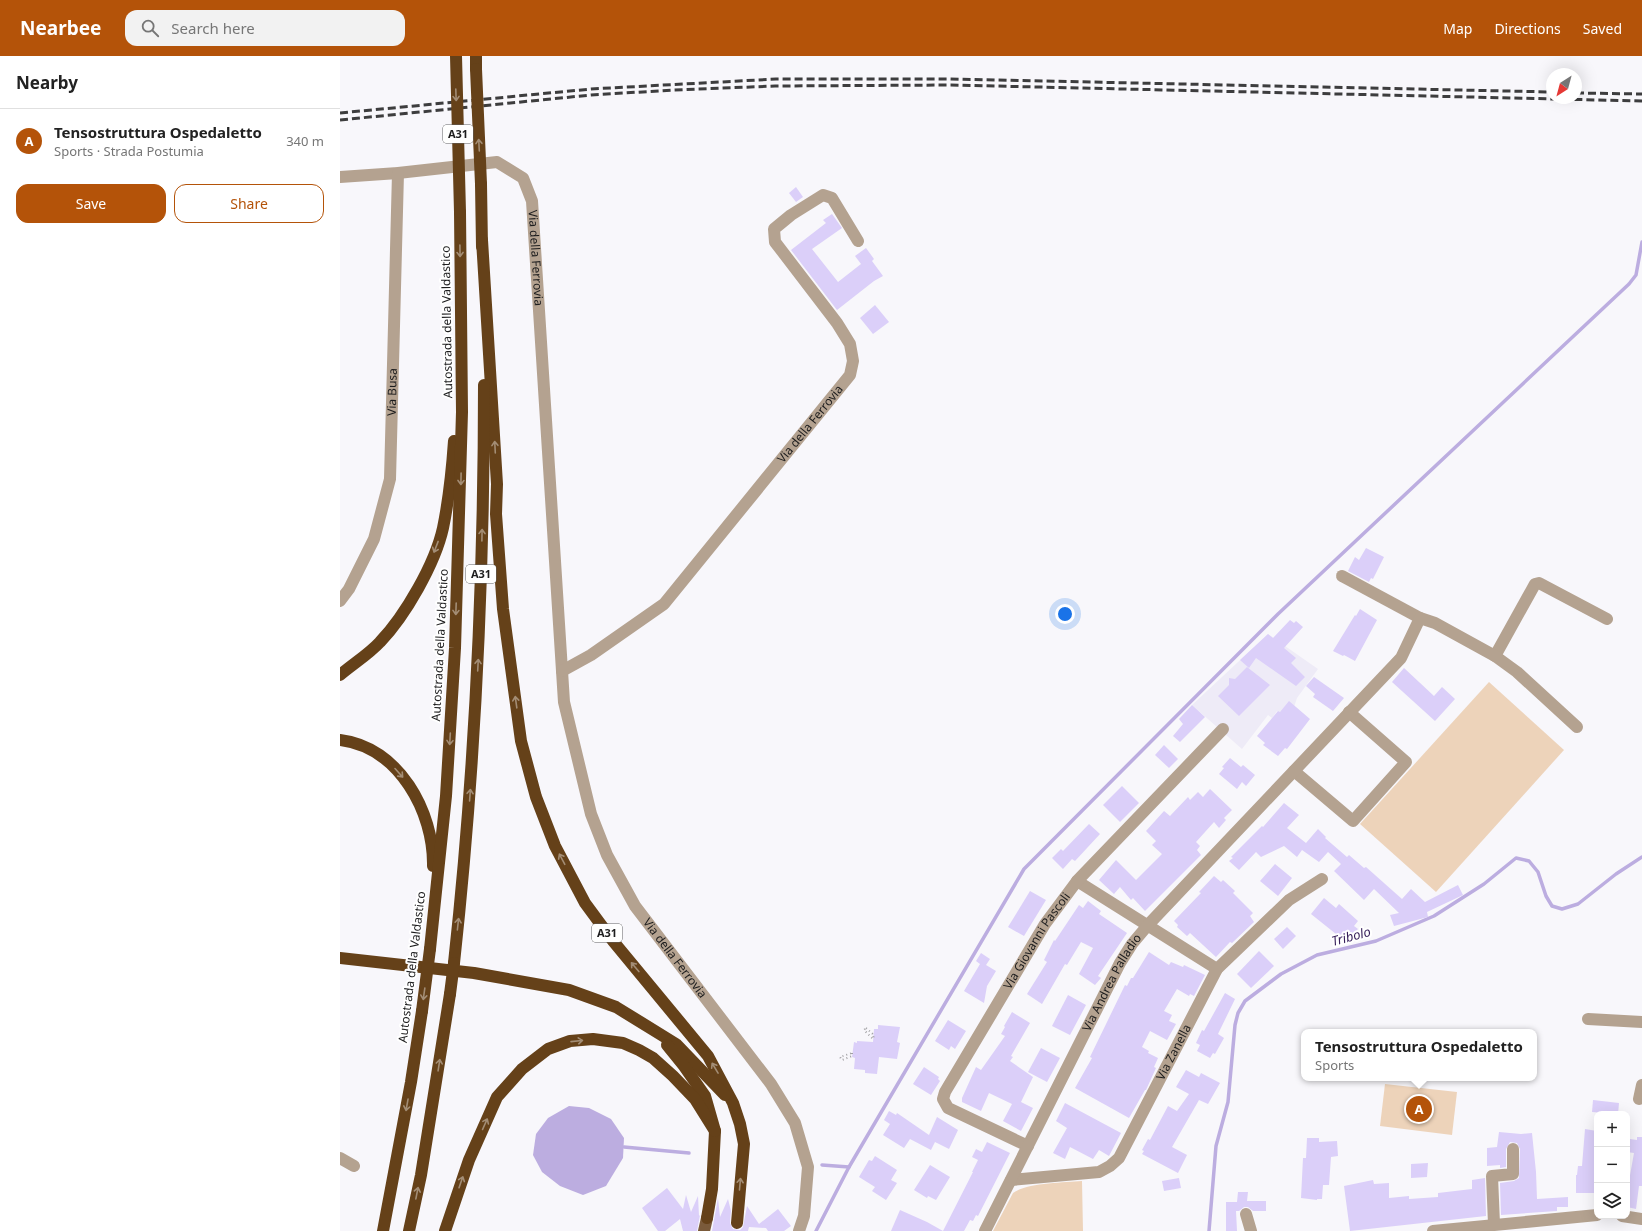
<!DOCTYPE html>
<meta charset="utf-8">
<style>
:root{--surface:#fff;--page:#f2f2f2;--text:#222;--muted:#767676;--line:#e0e0e0;--accent:#b45309}
body{margin:0;font-family:"Noto Sans",sans-serif;background:var(--page);color:var(--text)}
.controls{position:absolute;right:12px;bottom:12px;display:grid;overflow:hidden;border-radius:8px;box-shadow:0 4px 16px #0002}
.controls button{width:36px;height:36px;display:grid;place-items:center;padding:0;border:0;border-bottom:1px solid var(--line);background:var(--surface);color:var(--text);font:20px sans-serif}
.compass{position:absolute;left:1206px;top:12px;width:36px;height:36px;border-radius:50%;background:var(--surface);box-shadow:0 4px 16px #0002;rotate:216deg}
.you{position:absolute;left:725px;top:558px;width:14px;height:14px;margin:-10px;border:3px solid #fff;border-radius:50%;background:#1a73e8;box-shadow:0 0 0 6px #1a73e833}
.badge{display:grid;place-items:center;width:26px;height:26px;border-radius:50%;background:var(--accent);color:#fff;font-size:13px;font-weight:700}
.pin{position:absolute;translate:-50% -50%;border:2px solid #fff;box-shadow:0 1px 4px #0006}
.popup{position:absolute;left:961px;top:973px;width:236px;height:52px;box-sizing:border-box;display:grid;place-content:center;border-radius:8px;background:var(--surface);filter:drop-shadow(0 1px 3px #0005);font-size:13px;white-space:nowrap;color:var(--muted)}
.popup b{font-size:15px;color:var(--text)}
.popup::after{content:'';position:absolute;left:50%;top:100%;margin-left:-8px;border:8px solid transparent;border-top-color:var(--surface)}
.list{margin:0;padding:0;list-style:none}
h2{display:flex;justify-content:space-between;align-items:center;height:52px;margin:0;padding:0 16px;font-size:17px}
h2 small{font-size:13px;font-weight:400;color:var(--muted)}
.list li{display:grid;grid-template-columns:26px 1fr auto;gap:12px;align-items:center;box-sizing:border-box;height:64px;padding:0 16px;border-top:1px solid var(--line)}
.list b{display:block;font-size:15px;white-space:nowrap}
.list p{margin:0;font-size:13px;white-space:nowrap;color:var(--muted)}
.list em{font-size:13px;font-style:normal;color:var(--muted)}
.actions{display:flex;gap:8px;padding:12px 16px}
.actions a{flex:1;padding:9px 0;border:1px solid var(--accent);border-radius:12px;text-align:center;font-size:14px;color:var(--accent)}
.actions .main{background:var(--accent);color:#fff}
.icon{flex:none;width:22px;height:22px;fill:none;stroke:currentColor;stroke-width:2;stroke-linecap:round;stroke-linejoin:round}
.map{position:relative;flex:none;width:1302px;height:1175px;overflow:hidden}
header{display:flex;align-items:center;gap:24px;box-sizing:border-box;height:56px;padding:0 20px;background:var(--accent);color:#fff}
header strong{font-size:19px}
nav{display:flex;gap:22px;margin-inline-start:auto;font-size:14px}
.search{width:280px;height:36px;background:var(--page);display:flex;align-items:center;gap:10px;box-sizing:border-box;padding:0 14px;border-radius:12px;color:var(--muted);font-size:15px}
main{display:flex}
aside{flex:1;background:var(--surface)}
.map>svg:first-child{display:block}
.built{fill:#eeebf7}
.green{fill:#edd3ba}
.water{fill:#bcade0}
.lines{fill:none;stroke-linecap:round;stroke-linejoin:round}
.stream{stroke:#bcade0;stroke-width:3.5}
.building{fill:#dbcff9}
.path{stroke:#a1a0a3;stroke-width:2;stroke-dasharray:1 3;stroke-linecap:butt}
.minor{stroke:#b4a290;stroke-width:12}
.major{stroke:#7a5a3a;stroke-width:12}
.highway{stroke:#654119;stroke-width:12}
.rail{stroke:#3d3d3e;stroke-width:3;stroke-dasharray:8 4;stroke-linecap:butt}
.highway-bridge{stroke:#654119;stroke-width:12}
.oneway{stroke:#a38d75}
.labels{text-anchor:middle;stroke-width:4;stroke-linejoin:round;paint-order:stroke}
.shield{fill:#fff;stroke:#616162;stroke-width:1}
.shield-label{font-size:11px;font-weight:bold;fill:#1d1d1e}
.street-label{font-size:12px;fill:#1d1d1e;stroke:#fff}
.water-label{font-size:13px;font-style:italic;fill:#341c58;stroke:#fff}
</style>
<header>
<strong>Nearbee</strong>
<div class="search"><svg class="icon" aria-label="search" viewBox="0 0 24 24"><circle cx="10" cy="10" r="6"/><path d="M15 15l6 6"/></svg>Search here</div>
<nav><a>Map</a><a>Directions</a><a>Saved</a></nav>
</header>
<main>
<aside>
<h2>Nearby<small></small></h2>
<ul class="list">
<li><span class="badge">A</span><div><b>Tensostruttura Ospedaletto</b><p>Sports · Strada Postumia</p></div><em>340 m</em></li>
</ul>
<div class="actions"><a class="main">Save</a><a>Share</a></div>
</aside>
<div class="map">
<svg width="1302" height="1175" viewBox="0 0 1302 1175">
<rect width="100%" height="100%" fill="#f8f7fb"/>
<path class="built" d="M928 578 978 613 957 642 954 651 940 656 937 655 932 662 928 659 902 693 852 649Z"/>
<g class="green">
<path d="M1149 626 1224 694 1096 836 1020 768Z"/>
<path d="M1045 1028 1117 1036 1112 1079 1040 1070Z"/>
<path d="M742 1125 743 1175H653L673 1137C689 1126 723 1127 742 1125Z"/>
</g>
<path class="water" d="M229 1050 249 1052 271 1063 284 1082 283 1102 266 1130 243 1139 220 1130 202 1116 193 1099 196 1078 208 1062Z"/>
<g class="lines">
<g class="stream">
<path d="M284 1091 349 1097"/>
<path d="M482 1109 509 1111"/>
<path d="M476 1175 509 1111 684 813 938 558 1289 228 1296 219 1302 186"/>
<path d="M869 1175 876 1090 888 1046 895 969 898 957 905 945 941 918 977 899 1036 885 1094 860 1144 828 1176 802 1189 805 1198 816 1206 840 1212 850 1222 853 1238 848 1276 818 1302 801"/>
</g>
</g>
<g class="building">
<path d="M456 131 463 141 456 146 449 137Z"/>
<path d="M492 158 502 172 472 193 498 226 521 208 515 200 526 192 534 203 532 205 543 220 534 225 497 254 451 194 486 167 483 164Z"/>
<path d="M535 249 549 266 533 278 520 262Z"/>
<path d="M1026 492 1044 501 1033 523 1031 522 1029 526 1008 515 1015 501 1019 504Z"/>
<path d="M1020 553 1037 564 1015 605 1004 599 1003 600 993 595 1015 559 1016 560Z"/>
<path d="M950 564 954 567 956 565 963 571 944 592 956 602 951 607 965 621 956 630 916 602 909 612 900 604 928 578 933 582Z"/>
<path d="M907 611 930 629 899 660 878 640 889 629V622L895 623Z"/>
<path d="M1064 612 1094 640 1102 631 1115 643 1095 665 1052 626Z"/>
<path d="M974 621 1004 642 993 655 973 641 975 638 966 630Z"/>
<path d="M949 645 970 663 947 693 945 692 938 700 923 689 925 687 917 680 938 655 940 656Z"/>
<path d="M852 649 865 661 840 686 833 680 843 668 839 663Z"/>
<path d="M824 689 838 703 829 712 815 699Z"/>
<path d="M890 702 901 711 903 709 915 719 906 730 902 726 897 733 879 718 884 712 882 711Z"/>
<path d="M782 730 799 747 780 766 763 749Z"/>
<path d="M870 733 892 754 884 762 886 764 879 772 874 766 856 786 860 790 857 794 861 799 805 855 793 842 791 844 780 831 774 838 759 824 776 804 796 824 822 798 812 789 816 785 806 775 824 755 830 760 848 741 850 744 858 736 863 741Z"/>
<path d="M944 747 959 759 947 772 966 787 978 773 986 781 985 782 1007 801 1009 799 1024 812 1026 811 1062 843 1071 833 1085 846 1118 829 1123 839 1087 856 1088 861 1054 870 1050 859 1059 857 1034 833 1024 844 994 815 1001 808 988 796 979 806 962 794 957 801 944 790 921 801 916 796 899 814 889 805 893 802 891 801 922 770 923 771Z"/>
<path d="M749 768 760 778 735 805 732 803 723 813 712 802 721 793 723 795Z"/>
<path d="M935 808 952 822 938 840 920 825Z"/>
<path d="M874 820 881 826 883 824 895 835 893 837 913 857 910 860 914 866 892 887 890 886 876 901 850 877 847 880 837 871 838 869 834 865 861 837 859 836Z"/>
<path d="M690 835 706 844 684 880 668 871Z"/>
<path d="M984 842 996 852 999 848 1018 865 1014 870 1018 873 1006 886 971 858Z"/>
<path d="M748 845 761 855 759 858 787 877 758 920 761 922 755 929 739 918 753 892 741 886 727 909 725 908 702 948 687 938 707 906 704 904 714 884 715 885 739 849 743 852Z"/>
<path d="M947 871 956 880 943 893 934 883Z"/>
<path d="M919 895 934 910 911 932 897 918Z"/>
<path d="M809 896 829 909 831 906 843 911 844 909 865 919 854 940 850 938 849 940 837 933 824 955 832 959 829 965 836 968 827 984 810 975 802 991 809 995 808 997 818 1002 814 1011 816 1012 806 1034H805L789 1062 735 1032 752 1002 750 1001 785 929 787 930 791 922H793Z"/>
<path d="M641 897 650 903 646 909 656 915 647 930 644 947 624 935 640 908 636 905Z"/>
<path d="M885 937 895 943 878 978 884 982 875 998 873 997 870 1002 857 995 860 989 856 987 862 974 864 975Z"/>
<path d="M728 939 746 949 730 979 712 970Z"/>
<path d="M672 956 690 967 671 1000 673 1001 670 1005 693 1021 681 1046 693 1052 681 1075 663 1065 672 1048 649 1037 641 1055 622 1046V1042L636 1011 641 1014 665 980 661 978 665 971 664 970Z"/>
<path d="M608 964 626 975 615 993 611 990 609 994 595 985Z"/>
<path d="M538 969 560 971 557 986 560 987 557 1003 539 1001 537 1018 525 1017V1014L514 1013 515 1002 512 1001 514 986 517 987V985L533 986 534 973H538Z"/>
<path d="M701 992 720 1002 707 1026 688 1016Z"/>
<path d="M584 1011 599 1021 598 1023 600 1025 591 1039 573 1028Z"/>
<path d="M846 1014 859 1021 861 1017 880 1027 868 1048 859 1044 832 1091 847 1099 838 1117 802 1098 804 1095 802 1094 808 1083 810 1084 828 1050 837 1055 849 1038 836 1031Z"/>
<path d="M1253 1044 1279 1047 1278 1058 1252 1056Z"/>
<path d="M725 1047 781 1077 769 1100 759 1094 753 1103 730 1091 725 1103 713 1097 727 1072 716 1065Z"/>
<path d="M549 1055 556 1059 557 1057 589 1079 597 1061 618 1074 609 1093 595 1086 591 1094 570 1083 564 1092 543 1079 550 1068 544 1064Z"/>
<path d="M1245 1073 1257 1075V1137H1236V1119H1237L1238 1110H1242Z"/>
<path d="M1159 1076 1181 1078 1192 1077 1196 1116 1197 1143 1228 1141V1151H1217V1155L1161 1159 1160 1127 1174 1125 1179 1122 1180 1093 1177 1087 1170 1086 1166 1093V1111L1160 1112V1109L1147 1110V1092L1157 1091Z"/>
<path d="M1297 1081H1302V1130H1299L1296 1153 1287 1151V1136L1294 1097 1287 1096V1094L1290 1083 1297 1084Z"/>
<path d="M967 1082H979V1086L997 1085 998 1100 991 1101 989 1129H983L982 1143H977V1144L961 1142 963 1102H966Z"/>
<path d="M647 1086 670 1097 638 1160 636 1159 633 1165 630 1164 624 1175H551L560 1154 587 1166 603 1175 633 1116H632L638 1104 632 1101 636 1093 642 1096Z"/>
<path d="M535 1100 557 1114 551 1124 557 1127 546 1144 532 1135 535 1131 519 1121 529 1104 532 1105Z"/>
<path d="M1088 1107 1087 1121 1071 1122V1108Z"/>
<path d="M590 1109 610 1121 596 1144 588 1140 587 1142 574 1134Z"/>
<path d="M839 1122 841 1132 824 1135 822 1125Z"/>
<path d="M1145 1122 1146 1160 1010 1175 1004 1130 1033 1124 1034 1128 1049 1127V1142L1069 1140V1143L1098 1141V1137L1132 1133V1124Z"/>
<path d="M327 1132 343 1153 346 1139 351 1156 358 1140 359 1160 360 1159 357 1175H343L340 1163 325 1175H318L302 1152Z"/>
<path d="M898 1136H908L907 1145H926V1155H913L908 1151H904L899 1155H896L897 1175H886V1146H897Z"/>
<path d="M378 1142 380 1161 388 1143 391 1155 390 1167 393 1173 400 1174 403 1171 407 1150 419 1168 438 1153 451 1170 444 1175H428L426 1172 409 1171 408 1175H372Z"/>
</g>
<g class="lines">
<g class="path">
<path d="M526 972 534 979 533 983 524 974Z"/>
<path d="M512 997V1000L502 1004 500 1001Z"/>
</g>
<g class="minor">
<path id="s1" d="M0 121 58 117 157 106 183 122 192 145 224 646 251 758 267 799 295 850 431 1028 455 1067 468 1111 464 1160 459 1175"/>
<path d="M1002 520 1080 562"/>
<path id="s2" d="M0 545 9 533 34 483 50 423 58 117"/>
<path d="M1155 600 1195 528 1199 527 1267 563"/>
<path id="s3" d="M222 615 251 599 324 548 510 319 513 305 510 288 497 267 435 186 434 173 451 159 483 139 492 142 518 185"/>
<path d="M954 715 1013 765 1066 706 1009 656"/>
<path d="M737 825 877 913"/>
<path d="M1248 963 1302 966"/>
<path d="M1299 1043 1302 1029"/>
<path id="s4" d="M688 1090 608 1052 603 1043 605 1036 705 868 737 825 883 673"/>
<path d="M0 1102 14 1110"/>
<path id="s5" d="M671 1124 759 1116 770 1110 779 1102 877 913 949 844 982 823"/>
<path d="M906 1158 911 1175"/>
<path d="M1282 1160 1302 1163"/>
<path d="M1154 1168 1152 1120 1173 1118V1093"/>
<path id="s6" d="M645 1175 780 907 792 888 808 869 1061 602 1080 562 1095 567 1155 600 1177 616 1237 671"/>
<path d="M1093 1175 1257 1159"/>
</g>
<path class="major" d="M364 1175 367 1162"/>
<g class="highway">
<path d="M136 0V13"/>
<path d="M141 128 142 191"/>
<path d="M142 184 157 428 156 458 163 553 181 685 196 741 215 790 245 847 273 885 368 1000 393 1047 400 1068 404 1088 397 1167"/>
<path d="M0 619C13 608 29 598 40 586 65 560 95 508 103 472 109 443 112 414 114 385"/>
<path d="M0 684C59 691 94 756 93 810"/>
<path d="M90 893 106 740 115 592 122 356 120 156"/>
<path d="M0 902 134 917 229 934 276 951 336 988 385 1039"/>
<path d="M114 907C135 715 144 522 144 329"/>
<path d="M327 989 344 1010 365 1040 375 1075 372 1133 367 1162"/>
<path d="M43 1175 71 1026 82 955"/>
<path d="M69 1175 81 1119 110 938"/>
<path d="M105 1175 129 1104 157 1041 182 1013 208 993 230 985 253 983 283 987 299 994 313 1002 333 1020 355 1043 375 1075"/>
</g>
<g class="rail">
<path d="M1236 37 1302 38"/>
<path d="M0 57 251 33 436 23H610L1212 36"/>
<path d="M0 64 251 39 334 34 435 30 611 29 1302 45"/>
</g>
<g class="highway-bridge">
<path d="M116 0 120 156"/>
<path d="M136 13 141 128"/>
<path d="M110 938 114 907"/>
<path d="M82 955 90 893"/>
</g>
</g>
<defs><path id="oneway-shaft" d="M-6 0H5M1.5-3L5.5 0L1.5 3" fill="none" stroke-width="1.6" stroke-linecap="round" stroke-linejoin="round"/></defs>
<g class="oneway">
<use href="#oneway-shaft" transform="translate(116 39) rotate(88)"/>
<use href="#oneway-shaft" transform="translate(139 89) rotate(-93)"/>
<use href="#oneway-shaft" transform="translate(120 195) rotate(89)"/>
<use href="#oneway-shaft" transform="translate(155 391) rotate(-93)"/>
<use href="#oneway-shaft" transform="translate(121 423) rotate(91)"/>
<use href="#oneway-shaft" transform="translate(142 479) rotate(-89)"/>
<use href="#oneway-shaft" transform="translate(96 491) rotate(111)"/>
<use href="#oneway-shaft" transform="translate(116 553) rotate(92)"/>
<use href="#oneway-shaft" transform="translate(138 609) rotate(-87)"/>
<use href="#oneway-shaft" transform="translate(176 646) rotate(-98)"/>
<use href="#oneway-shaft" transform="translate(110 683) rotate(93)"/>
<use href="#oneway-shaft" transform="translate(59 717) rotate(48)"/>
<use href="#oneway-shaft" transform="translate(130 739) rotate(-86)"/>
<use href="#oneway-shaft" transform="translate(222 803) rotate(-118)"/>
<use href="#oneway-shaft" transform="translate(118 868) rotate(-84)"/>
<use href="#oneway-shaft" transform="translate(295 911) rotate(-130)"/>
<use href="#oneway-shaft" transform="translate(84 938) rotate(98)"/>
<use href="#oneway-shaft" transform="translate(237 985) rotate(-6)"/>
<use href="#oneway-shaft" transform="translate(99 1009) rotate(-81)"/>
<use href="#oneway-shaft" transform="translate(375 1012) rotate(-121)"/>
<use href="#oneway-shaft" transform="translate(67 1049) rotate(100)"/>
<use href="#oneway-shaft" transform="translate(145 1068) rotate(-66)"/>
<use href="#oneway-shaft" transform="translate(121 1126) rotate(-71)"/>
<use href="#oneway-shaft" transform="translate(400 1128) rotate(-85)"/>
<use href="#oneway-shaft" transform="translate(77 1137) rotate(-79)"/>
</g>
<g class="labels">
<g class="shield">
<rect x="103" y="69" width="30" height="18" rx="3"/>
<rect x="126" y="509" width="30" height="18" rx="3"/>
<rect x="252" y="868" width="30" height="18" rx="3"/>
</g>
<g class="shield-label">
<text x="118" y="82">A31</text>
<text x="141" y="522">A31</text>
<text x="267" y="881">A31</text>
</g>
<g class="street-label">
<text dy="4" stroke="none"><textPath href="#s1" startOffset="270">Via della Ferrovia</textPath></text>
<text transform="translate(107 266) rotate(-91)" y="4">Autostrada della Valdastico</text>
<text dy="4" stroke="none"><textPath href="#s2" startOffset="220">Via Busa</textPath></text>
<text dy="4" stroke="none"><textPath href="#s3" startOffset="354">Via della Ferrovia</textPath></text>
<text transform="translate(100 589) rotate(-87)" y="4">Autostrada della Valdastico</text>
<text dy="4" stroke="none"><textPath href="#s4" startOffset="283">Via Giovanni Pascoli</textPath></text>
<text dy="4" stroke="none"><textPath href="#s1" startOffset="998">Via della Ferrovia</textPath></text>
<text transform="translate(72 911) rotate(-83)" y="4">Autostrada della Valdastico</text>
<text dy="4" stroke="none"><textPath href="#s6" startOffset="279">Via Andrea Palladio</textPath></text>
<text dy="4" stroke="none"><textPath href="#s5" startOffset="232">Via Zanella</textPath></text>
</g>
<g class="water-label">
<text transform="translate(1011 880) rotate(-15)" y="5">Tribolo</text>
</g>
</g>
</svg>
<div class="controls">
<button>+</button>
<button>−</button>
<button><svg class="icon" aria-label="layers" viewBox="0 0 24 24"><path d="M12 4l9 5-9 5-9-5zM3 14l9 5 9-5"/></svg></button>
</div>
<svg class="compass" viewBox="-18 -18 36 36"><path d="M0-13l5 13h-10z" fill="#e53935"/><path d="M0 13l5-13h-10z" fill="#767676"/></svg>
<div class="you"></div>
<div class="pin badge" style="left:1079px;top:1053px">A</div>
<div class="popup"><b>Tensostruttura Ospedaletto</b>Sports</div>
</div>
</main>
